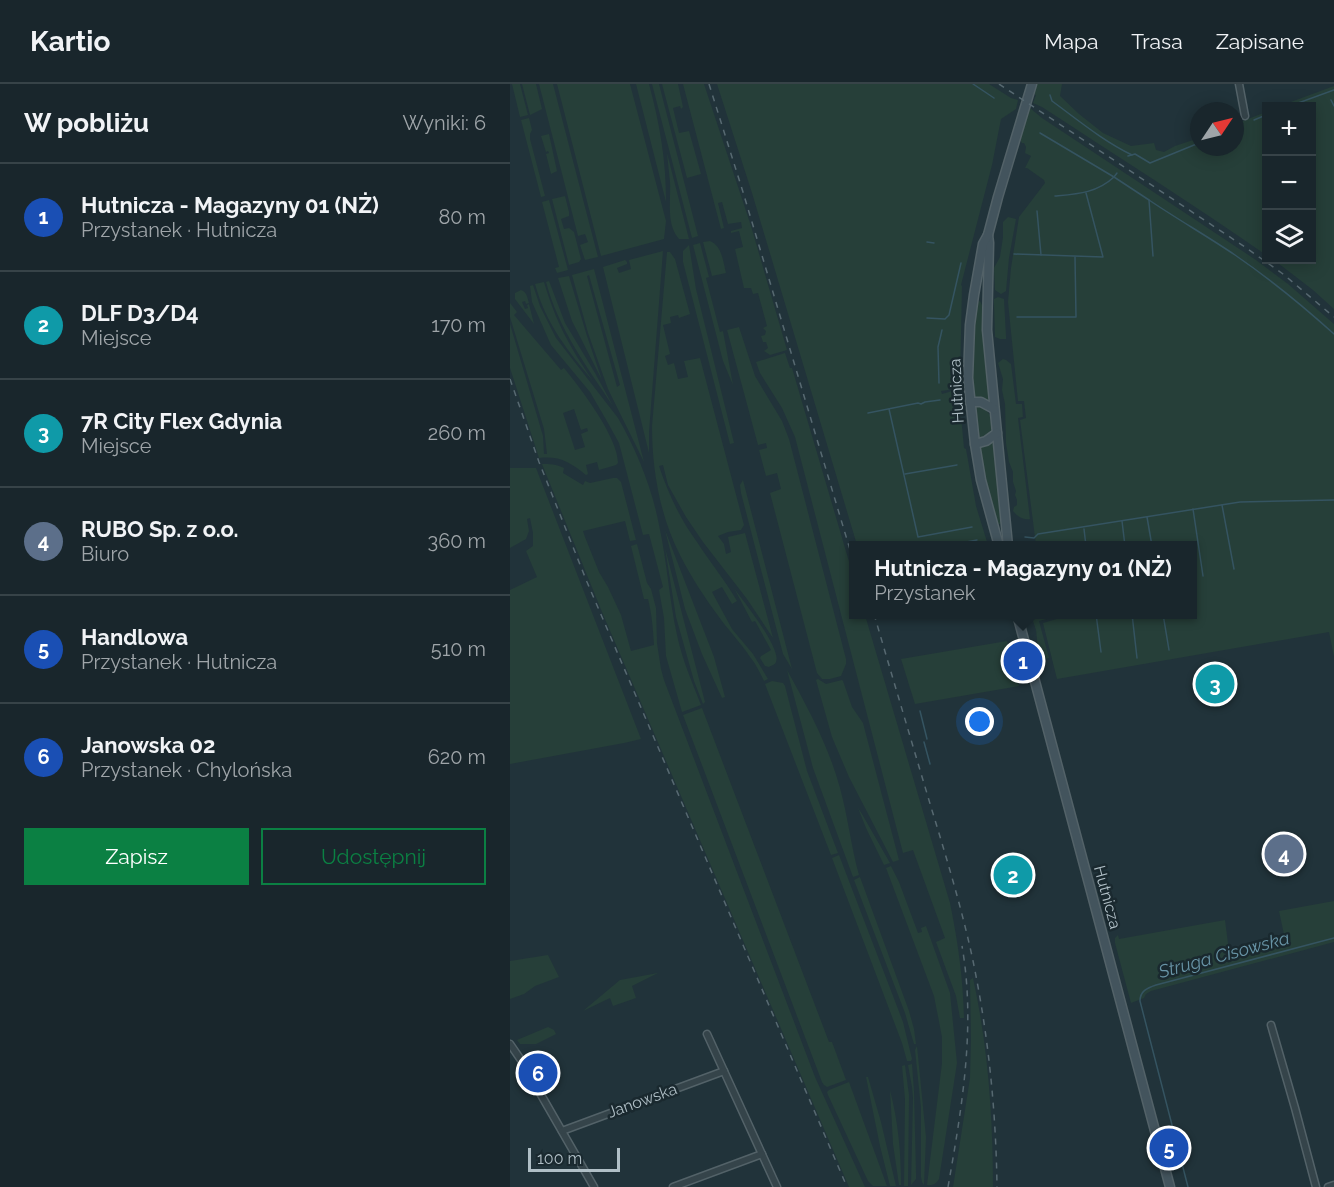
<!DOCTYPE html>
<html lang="pl">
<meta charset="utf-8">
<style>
:root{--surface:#19262c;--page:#263238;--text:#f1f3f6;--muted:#9fa5a9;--line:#374348;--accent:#0b8043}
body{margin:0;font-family:Raleway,sans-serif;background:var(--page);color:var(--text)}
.controls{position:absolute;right:18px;top:18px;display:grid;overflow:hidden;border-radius:0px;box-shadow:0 3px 15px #0003}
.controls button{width:54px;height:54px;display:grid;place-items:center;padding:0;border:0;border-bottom:2px solid var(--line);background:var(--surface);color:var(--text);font:30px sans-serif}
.compass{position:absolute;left:680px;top:18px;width:54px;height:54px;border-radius:50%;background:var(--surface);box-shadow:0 3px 15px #0003;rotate:55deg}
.scale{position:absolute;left:18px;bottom:15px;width:92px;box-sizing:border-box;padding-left:6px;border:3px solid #b0bfc6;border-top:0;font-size:16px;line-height:21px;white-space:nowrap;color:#b0bfc6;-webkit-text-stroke:4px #1a292f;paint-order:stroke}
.you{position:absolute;left:470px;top:638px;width:21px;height:21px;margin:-15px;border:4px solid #fff;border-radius:50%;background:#1a73e8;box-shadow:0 0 0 9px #1a73e833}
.badge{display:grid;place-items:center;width:39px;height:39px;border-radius:50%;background:var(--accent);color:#fff;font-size:20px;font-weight:700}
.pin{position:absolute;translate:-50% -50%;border:3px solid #fff;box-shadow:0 2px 6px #0006}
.popup{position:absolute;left:339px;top:457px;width:348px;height:78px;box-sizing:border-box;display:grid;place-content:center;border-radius:0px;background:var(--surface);filter:drop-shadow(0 2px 4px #0005);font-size:20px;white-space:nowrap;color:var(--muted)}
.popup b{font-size:22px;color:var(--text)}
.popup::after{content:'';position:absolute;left:50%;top:100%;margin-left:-12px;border:12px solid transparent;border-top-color:var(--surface)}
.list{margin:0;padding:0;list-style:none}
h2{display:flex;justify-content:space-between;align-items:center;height:78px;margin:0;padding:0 24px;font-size:26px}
h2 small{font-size:20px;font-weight:400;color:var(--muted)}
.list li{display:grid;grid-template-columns:39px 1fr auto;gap:18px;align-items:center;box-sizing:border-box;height:108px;padding:0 24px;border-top:2px solid var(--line)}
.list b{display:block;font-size:22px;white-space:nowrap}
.list p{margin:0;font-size:20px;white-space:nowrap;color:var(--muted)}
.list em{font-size:20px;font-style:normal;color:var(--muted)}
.actions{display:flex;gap:12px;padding:18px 24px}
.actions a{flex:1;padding:14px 0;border:2px solid var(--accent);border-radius:0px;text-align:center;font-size:21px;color:var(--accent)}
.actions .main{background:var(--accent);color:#fff}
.icon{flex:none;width:33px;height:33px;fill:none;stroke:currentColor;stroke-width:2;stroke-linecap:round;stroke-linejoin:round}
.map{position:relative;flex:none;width:824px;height:1103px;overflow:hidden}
header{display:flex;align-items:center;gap:36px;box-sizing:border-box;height:84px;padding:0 30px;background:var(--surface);border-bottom:2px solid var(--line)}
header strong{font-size:28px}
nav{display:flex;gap:33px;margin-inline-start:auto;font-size:21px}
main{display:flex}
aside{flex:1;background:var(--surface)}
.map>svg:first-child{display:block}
.green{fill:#263f39;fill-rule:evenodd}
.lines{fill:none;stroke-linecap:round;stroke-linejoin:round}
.stream{stroke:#355461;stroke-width:1.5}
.street-casing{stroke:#536268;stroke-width:9}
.secondary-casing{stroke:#536268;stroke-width:11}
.street{stroke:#35444a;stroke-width:6}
.secondary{stroke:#43545d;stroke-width:8}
.rail{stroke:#576971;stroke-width:1.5;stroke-dasharray:6 6;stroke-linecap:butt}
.labels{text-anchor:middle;stroke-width:5;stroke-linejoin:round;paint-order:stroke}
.street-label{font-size:16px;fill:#b0bfc6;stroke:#1a292f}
.water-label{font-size:18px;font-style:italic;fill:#6894a6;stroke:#1a292f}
</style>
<header>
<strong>Kartio</strong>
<nav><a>Mapa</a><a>Trasa</a><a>Zapisane</a></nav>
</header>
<main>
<aside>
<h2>W pobliżu<small>Wyniki: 6</small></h2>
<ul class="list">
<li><span class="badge" style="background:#1a4fb4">1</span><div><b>Hutnicza - Magazyny 01 (NŻ)</b><p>Przystanek · Hutnicza</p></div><em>80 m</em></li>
<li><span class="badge" style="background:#0f9aa8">2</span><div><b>DLF D3/D4</b><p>Miejsce</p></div><em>170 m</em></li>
<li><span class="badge" style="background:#0f9aa8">3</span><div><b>7R City Flex Gdynia</b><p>Miejsce</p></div><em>260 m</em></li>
<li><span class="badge" style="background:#5c6f8a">4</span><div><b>RUBO Sp. z o.o.</b><p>Biuro</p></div><em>360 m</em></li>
<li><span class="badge" style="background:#1a4fb4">5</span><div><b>Handlowa</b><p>Przystanek · Hutnicza</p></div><em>510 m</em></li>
<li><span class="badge" style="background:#1a4fb4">6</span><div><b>Janowska 02</b><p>Przystanek · Chylońska</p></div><em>620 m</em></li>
</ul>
<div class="actions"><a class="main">Zapisz</a><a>Udostępnij</a></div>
</aside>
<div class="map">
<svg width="824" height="1103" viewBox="0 0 824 1103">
<rect width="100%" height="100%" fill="#21333a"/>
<g class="green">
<path d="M2 0H10L18 31 10 33Z"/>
<path d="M12 0H26L32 25 20 31Z"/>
<path d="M29 0H43L88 173 75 176 70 161 78 158 75 150 68 152Z"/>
<path d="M47 0H120L156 137 154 155 91 172Z"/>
<path d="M126 0H139C150 41 156 76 156 118Z"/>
<path d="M142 0H149L188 152 182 154Z"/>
<path d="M152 0H168L173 23 171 25 170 22 163 24 169 49 179 47 191 90 177 94Z"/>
<path d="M173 0H194L241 142 277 266 260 271 254 267 258 264 256 258H253L251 252 255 251 256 247 253 244 257 242 248 209 243 210 241 204H234L225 165 233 163 229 147 221 149V147L232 144 231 138 218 140 212 118 208 119 214 144 211 145Z"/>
<path d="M207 0H479L501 14 508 16 506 25 491 35 482 81 451 201 452 202 450 298 438 306 431 307 432 310 439 308 450 302 449 314 446 316 447 321H450V322L454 364 456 365 466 422 478 461H470L469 459 457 462 347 461 242 109Z"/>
<path d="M527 0H552L550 12 569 30 593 49 621 62 644 59 646 66 654 68 665 62 689 54V63H725V40L756 28V171C683 120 607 72 532 23L523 19 526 11 524 10Z"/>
<path d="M824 2V225L803 206 764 176H802V22H770Z"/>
<path d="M520 24 532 34 746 176 778 200 824 240V573L819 548 547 595 533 539 550 534V531L682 530V462L526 461 510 336 516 334 514 317H508L498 218 501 184 509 133 535 99 534 96 517 84H515L521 72 515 69 516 63 514 59H512L510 56Z"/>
<path d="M19 34 22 46 20 50V55L35 112 31 113 11 36Z"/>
<path d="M39 50 47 87 41 90 36 70 39 69 38 67 36 68 31 52Z"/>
<path d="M157 69 179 155H169C156 140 161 117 160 98 159 89 158 79 157 69Z"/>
<path d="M55 112 59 128V132L51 135 54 145 59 144 64 148 71 175 69 178 59 181 42 115Z"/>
<path d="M39 116 58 186 47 189 45 184 49 183 32 118Z"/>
<path d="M498 133 506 135 499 174 496 207 491 210 485 206 484 184 490 173 493 153V138Z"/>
<path d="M200 157C212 162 213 177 216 189L202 192 193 158Z"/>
<path d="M190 159 199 193 196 194 210 248 213 247 223 301 213 277 183 161Z"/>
<path d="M179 161 186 205 224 359 220 360 173 178V167Z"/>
<path d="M153 167 139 348V369L93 183 115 176 117 178V180L107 184 109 189 121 185 119 176Z"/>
<path d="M157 168H160L165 175 180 230 169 234 168 231 160 233 161 239 153 241 160 270 155 272 158 281 164 279 168 295 178 293 174 277 190 274 234 441 231 446 218 448 208 452 214 460 216 470 221 468 218 453 235 449 263 554 237 515 193 458 176 433 158 401 153 381 149 382C158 409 170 435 187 458 200 478 215 496 227 517L222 520 212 503 202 508 222 545 243 570 258 595 254 597C250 589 246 580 240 573 231 559 219 547 209 533 195 514 181 493 170 471 150 432 142 386 142 342Z"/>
<path d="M84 185 134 378 98 305 78 249 62 191ZM79 191 110 301 107 303 77 192Z"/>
<path d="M59 192 77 252 92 296 62 237 48 194Z"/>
<path d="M39 197 55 239 85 289 103 322C77 283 48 244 36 198Z"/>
<path d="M34 198C46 238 59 262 83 297 57 266 36 240 25 200Z"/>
<path d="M23 201 30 222 46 254 108 334C127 367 142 404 149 441 157 477 159 514 167 551 172 575 182 598 191 621L172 628 156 572 154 534 149 506 153 503 139 450 133 451 109 359 98 339 80 308 41 261 22 218 20 202Z"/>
<path d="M11 206C17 208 17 213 19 219L16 220 15 217 12 218 15 225 18 224 17 221 19 220 24 240 5 215V209Z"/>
<path d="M488 213 494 215 496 252V255H490L485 253 484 218V215Z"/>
<path d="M470 217 472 221 475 270 480 319 463 314C461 281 460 250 467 218Z"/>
<path d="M0 219 7 228 4 231 51 286 54 284C71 305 108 353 108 379L106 381 89 386 87 378 76 381 78 390 76 391C59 378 51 372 29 374L0 284V240L33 352 34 370H37L34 345 0 233ZM64 325 71 346 77 344 78 347 71 350 75 363 65 366 53 329Z"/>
<path d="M229 243 245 292 272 337 279 355 336 575V580L331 592 320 595H312L307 589 260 409 271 405 267 389 256 392 249 366 257 364 256 359 248 361 217 246Z"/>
<path d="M275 269 280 284H282L343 491 344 530 355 531 440 819C448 858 453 893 454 934H450L446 912 426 858 435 854 403 766 393 769 285 353 272 324 250 289 246 278Z"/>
<path d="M493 275 496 276 501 280 506 320H512L513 333 508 334 520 435C512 436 508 433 503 427L504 423 507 421V416L505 411 506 407 503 398V388L499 378 496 359 495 320 492 306 493 295 488 279Z"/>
<path d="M467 321C486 328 489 349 468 356L463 323Z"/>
<path d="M483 355 492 439 490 440H487L476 404 469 362Z"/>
<path d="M32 380C40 380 46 380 54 384L53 389 73 401 75 397 80 399 103 394H107L111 398 126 456 120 457 115 437 73 447 75 453 89 488 98 503 111 531 121 567 144 561C143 545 142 531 138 515H134L121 462 127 460 137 499 141 505 146 524 147 559 151 585 154 596 305 993 355 1103H339L92 528Z"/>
<path d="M0 384H26L131 655 114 659 0 680V506L27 493 16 467 23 462V449L20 434 17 435 19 447 16 455 0 464Z"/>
<path d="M233 396 282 585 273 570 231 409 230 401Z"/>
<path d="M155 446 204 573 215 613 212 614 192 570 175 525Z"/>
<path d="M155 464 195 618 193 620 184 597 166 533Z"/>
<path d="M224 504C232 516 272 564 266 578 265 581 262 581 259 583L255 582 250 574 251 572 261 566 245 537 242 538Z"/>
<path d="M521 531H547V532L529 537 539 574 531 576 529 574 526 546Z"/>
<path d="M497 557 509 602 405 620 391 575Z"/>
<path d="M277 586C298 624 319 663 330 704 338 733 341 762 349 791L343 793 303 684Z"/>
<path d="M308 595 316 600 332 596 333 597 342 623 353 639 389 776 383 778 339 693 322 653 306 596Z"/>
<path d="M262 597 273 599 275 602 297 687 328 769 321 771 255 600Z"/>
<path d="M192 624 319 958H322L336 996 317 1003 314 1001 312 998 173 631Z"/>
<path d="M348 724 352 730 380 779 374 781 356 744Z"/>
<path d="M329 771 393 938 402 975 401 977H397L392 959 322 774Z"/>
<path d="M381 782 389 798 408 849 412 848 411 844 416 842 440 909 447 979 429 1095C426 1100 422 1102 417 1101L432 979V953L424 912 376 784Z"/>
<path d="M350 793 399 927 404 945 406 960H404L395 929 344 796Z"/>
<path d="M824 817V858L641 907 636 910 634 914 621 919 605 859V854L608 851 609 855 715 836 720 875 776 860 769 827Z"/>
<path d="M38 871 49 893 25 902 14 910 0 915V877Z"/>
<path d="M148 889 122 902 126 914 103 922 100 914 73 927 110 896Z"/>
<path d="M463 894C478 962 483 1033 483 1103H443L460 994 461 956 460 896Z"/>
<path d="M38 943 44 946 46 950 26 960H10L7 956Z"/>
<path d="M407 962 416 1053 414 1101 412 1098 411 1093V1024L405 966Z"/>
<path d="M402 980 404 1007 406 1089V1095L401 1101 403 1014 402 1003 398 981Z"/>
<path d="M395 981 399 1011 398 1102H394L395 1015 392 982Z"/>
<path d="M356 993H358L371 1038 386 1102H380L370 1062Z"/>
<path d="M339 998 377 1102H363L358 1097 318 1011 317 1008 319 1006Z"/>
<path d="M380 1006C388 1037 391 1068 391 1101H389L383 1060Z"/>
</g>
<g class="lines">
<g class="stream">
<path d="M463 0 484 14"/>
<path d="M540 11 542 17C568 36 593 57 622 71"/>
<path d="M821 16 824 22"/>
<path d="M780 22 824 6"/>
<path d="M744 36 756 31"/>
<path d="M725 44 732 41"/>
<path d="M530 49 604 93 607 89"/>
<path d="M618 72 625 70 640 79 689 59"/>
<path d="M545 112C567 110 587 109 604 93L639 116 643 172"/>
<path d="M639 116C667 135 697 152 725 171 760 195 793 222 824 250"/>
<path d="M527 127 531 171"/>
<path d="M417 158 424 159"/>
<path d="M504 170 593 173 576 109"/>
<path d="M507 233H566L565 173"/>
<path d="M417 234 435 235 439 231 451 179"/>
<path d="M429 299 428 263 432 246"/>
<path d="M379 325 408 453 462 443"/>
<path d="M358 329 408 319 411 320 415 318 430 316"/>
<path d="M395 390 447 381"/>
<path d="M712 421 724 485"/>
<path d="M683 425 693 492"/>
<path d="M637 433 642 462"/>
<path d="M612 437 615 462"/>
<path d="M574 445 576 462"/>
<path d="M515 453 524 454 528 450 730 418 824 416"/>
<path d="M435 462 467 456"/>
<path d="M586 530 591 568"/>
<path d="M622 530 627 574"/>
<path d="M653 530 659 566"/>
<path d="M410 627 417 655"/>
<path d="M414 658 420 680"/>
<path d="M678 1103 630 917C630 907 637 904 646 901L824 854"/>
</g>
<g class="street-casing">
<g id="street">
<path d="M729 0 735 32"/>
<path d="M761 941 785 1024 806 1103"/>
<path d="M197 950 267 1103"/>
<path d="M0 960 11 976 84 1103"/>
<path d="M52 1047 214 987"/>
<path d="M163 1103 252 1070"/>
<path d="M818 1103 824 1101"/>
</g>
</g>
<g class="secondary-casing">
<g id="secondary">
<path d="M478 151 479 159 477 246 498 462"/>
<path d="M460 318H471L484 325"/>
<path d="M465 360 476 357 487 349"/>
<path d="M489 462 471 396 465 360 458 294 460 241 464 211 473 160 478 151 488 113 522 0"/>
<path d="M507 530 660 1103"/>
</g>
</g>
<use href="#street" class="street"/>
<use href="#secondary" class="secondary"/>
<g class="rail">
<path d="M199 0 233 108 344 479"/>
<path d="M489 0 735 163 773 190 824 233"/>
<path d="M0 295 29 378 77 498 337 1103"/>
<path d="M364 530C383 595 402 659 421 723 436 772 451 822 462 872 478 948 486 1025 487 1103"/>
<path d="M438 1103C452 1023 466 942 452 862"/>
</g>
</g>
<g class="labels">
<g class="street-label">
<text transform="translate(446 307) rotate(-93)" y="6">Hutnicza</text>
<text transform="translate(598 813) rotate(75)" y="6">Hutnicza</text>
<text transform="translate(132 1016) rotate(-20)" y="6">Janowska</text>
</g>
<g class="water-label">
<text transform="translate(714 871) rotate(-15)" y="6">Struga Cisowska</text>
</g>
</g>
</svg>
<div class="controls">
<button>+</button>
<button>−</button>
<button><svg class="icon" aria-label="layers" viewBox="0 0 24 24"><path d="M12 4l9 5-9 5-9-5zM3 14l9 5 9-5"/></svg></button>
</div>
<svg class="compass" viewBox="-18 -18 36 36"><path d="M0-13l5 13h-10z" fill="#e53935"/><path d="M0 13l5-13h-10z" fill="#9fa5a9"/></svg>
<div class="scale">100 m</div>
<div class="you"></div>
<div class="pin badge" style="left:513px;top:577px;background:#1a4fb4">1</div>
<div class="popup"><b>Hutnicza - Magazyny 01 (NŻ)</b>Przystanek</div>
<div class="pin badge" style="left:503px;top:791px;background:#0f9aa8">2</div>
<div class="pin badge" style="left:705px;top:600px;background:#0f9aa8">3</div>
<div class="pin badge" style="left:774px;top:770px;background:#5c6f8a">4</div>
<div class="pin badge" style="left:659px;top:1064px;background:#1a4fb4">5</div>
<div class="pin badge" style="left:28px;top:989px;background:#1a4fb4">6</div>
</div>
</main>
